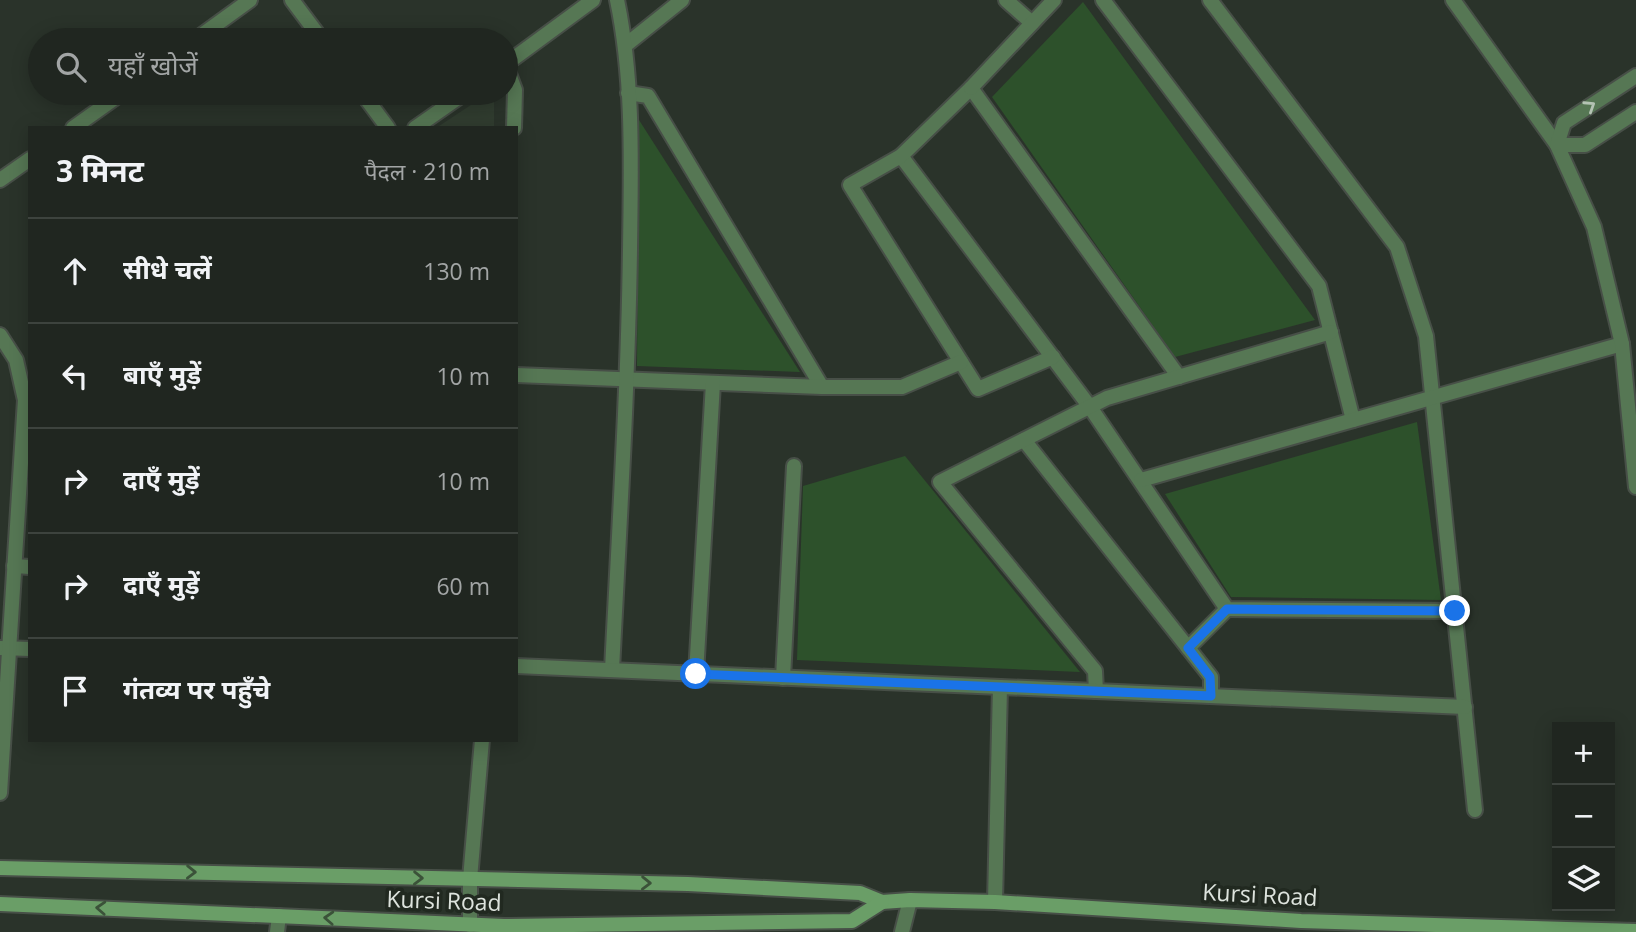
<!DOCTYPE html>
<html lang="hi">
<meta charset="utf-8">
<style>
:root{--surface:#202620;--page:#2d322d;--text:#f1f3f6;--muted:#a2a5a5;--line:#3d433e}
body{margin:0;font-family:"Open Sans","Noto Sans Devanagari",sans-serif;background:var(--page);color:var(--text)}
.controls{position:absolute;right:21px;bottom:21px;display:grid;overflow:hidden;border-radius:0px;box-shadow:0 4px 18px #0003}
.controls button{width:63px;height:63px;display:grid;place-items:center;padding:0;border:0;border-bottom:2px solid var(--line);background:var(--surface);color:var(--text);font:35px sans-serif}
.stop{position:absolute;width:21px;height:21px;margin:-16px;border:5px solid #1a73e8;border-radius:50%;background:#fff}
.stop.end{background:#1a73e8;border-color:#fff;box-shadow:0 2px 7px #0008}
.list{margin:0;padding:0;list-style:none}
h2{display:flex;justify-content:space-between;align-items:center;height:91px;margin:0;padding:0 28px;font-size:30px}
h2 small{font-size:23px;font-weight:400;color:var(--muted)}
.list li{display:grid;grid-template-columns:46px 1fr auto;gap:21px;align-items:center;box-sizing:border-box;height:105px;padding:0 28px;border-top:2px solid var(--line)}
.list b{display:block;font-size:26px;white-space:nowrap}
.list em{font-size:23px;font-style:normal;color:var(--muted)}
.icon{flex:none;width:38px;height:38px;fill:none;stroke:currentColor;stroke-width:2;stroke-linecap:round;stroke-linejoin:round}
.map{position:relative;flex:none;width:1636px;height:932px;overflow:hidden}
.search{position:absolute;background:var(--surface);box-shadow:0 4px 18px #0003;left:28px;top:28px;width:490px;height:77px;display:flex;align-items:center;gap:18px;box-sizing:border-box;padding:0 24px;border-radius:38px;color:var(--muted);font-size:26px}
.panel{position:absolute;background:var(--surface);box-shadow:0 4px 18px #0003;left:28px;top:126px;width:490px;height:616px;border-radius:0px}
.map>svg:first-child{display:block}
.built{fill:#313d30}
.green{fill:#2d512b}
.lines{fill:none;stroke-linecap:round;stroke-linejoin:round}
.service-casing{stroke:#474f47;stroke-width:18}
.minor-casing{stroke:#474f47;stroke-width:18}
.tertiary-casing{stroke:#474f47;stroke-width:18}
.secondary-casing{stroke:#474f47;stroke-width:18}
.service{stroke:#567754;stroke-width:14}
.minor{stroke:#567754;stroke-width:14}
.tertiary{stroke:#567754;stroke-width:14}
.secondary{stroke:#6a9e67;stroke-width:14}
.oneway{stroke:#b4c3b4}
.oneway2{stroke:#3b5239}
.route{stroke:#1a73e8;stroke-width:9}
.labels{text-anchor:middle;stroke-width:7;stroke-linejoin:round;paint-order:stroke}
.street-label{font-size:23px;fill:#dde3dd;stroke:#212920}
</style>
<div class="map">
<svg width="1636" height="932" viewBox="0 0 1636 932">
<rect width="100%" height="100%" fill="#2a332a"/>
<path class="built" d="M489 93H494V128H436Z"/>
<g class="green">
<path d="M1083 2 1315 320 1175 357 992 97Z"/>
<path d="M639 120 800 372 637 366Z"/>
<path d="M1417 422 1441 600 1231 597 1165 494Z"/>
<path d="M905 456 1080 672 797 660 803 486Z"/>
</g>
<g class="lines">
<g class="service-casing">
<g id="service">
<path d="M1006 0 1032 23"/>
<path d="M1103 0 1319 286 1353 420"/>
<path d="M627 44 682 0"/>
<path d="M628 93 648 96 822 387"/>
<path d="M901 156 1090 407 1227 609 1455 611"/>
<path d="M1053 357 978 389 850 185 901 156 971 88 1179 377"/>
<path d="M516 375 822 387H902L961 362"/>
<path d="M1024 440 1211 677V696"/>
<path d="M14 566 30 567"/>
<path d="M0 648 30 649"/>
<path d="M1188 648 1227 609"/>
<path d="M612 670C619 530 628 390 630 250 631 167 634 81 617 0"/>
<path d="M696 674 713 383"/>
<path d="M783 678 794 466"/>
<path d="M1096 691 1095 671 940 482 1107 398 1331 332"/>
<path d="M995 902 1000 687"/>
<path d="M277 932 279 916"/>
</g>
</g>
<g class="minor-casing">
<g id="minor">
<path d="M292 0 322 40"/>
<path d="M1210 0 1397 247 1426 336 1475 810"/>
<path d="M506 64 593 0"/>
<path d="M506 66 515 90 514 128"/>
<path d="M971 88 1054 0"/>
<path d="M362 93 388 128"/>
<path d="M415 128 465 93"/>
<path d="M0 335 16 360 25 400 0 793"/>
<path d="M1141 480 1622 344"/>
<path d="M516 666 1465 707"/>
<path d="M470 925V879L482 740"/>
</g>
</g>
<g class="tertiary-casing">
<g id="tertiary">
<path d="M1453 0 1557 145 1594 227 1622 344 1636 487"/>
<path d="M195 40 250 0"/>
<path d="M1636 76 1564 123 1557 145H1585L1636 112"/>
<path d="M73 128 122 93"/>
<path d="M0 180 30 159"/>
<path d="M902 932 910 900"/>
</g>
</g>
<g class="secondary-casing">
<g id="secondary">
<path d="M0 868 688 884 860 893 882 902 910 900 995 902 1301 921 1636 931"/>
<path d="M0 904 504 926 852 921 882 902"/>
</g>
</g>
<use href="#service" class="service"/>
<use href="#minor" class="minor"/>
<use href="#tertiary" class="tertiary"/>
<use href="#secondary" class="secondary"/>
</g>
<defs><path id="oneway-chevron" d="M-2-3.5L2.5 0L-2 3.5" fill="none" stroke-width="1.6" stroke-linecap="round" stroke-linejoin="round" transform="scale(1.75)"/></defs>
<use class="oneway" href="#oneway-chevron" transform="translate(1590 106) rotate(-33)"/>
<g class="oneway2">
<use href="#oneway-chevron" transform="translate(191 872) rotate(1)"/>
<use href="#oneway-chevron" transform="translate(418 878) rotate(1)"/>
<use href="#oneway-chevron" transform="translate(646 883) rotate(1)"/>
<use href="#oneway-chevron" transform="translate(101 908) rotate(-177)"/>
<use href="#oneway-chevron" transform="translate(329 918) rotate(-177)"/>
</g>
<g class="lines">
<path class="route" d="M696 674 1211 696 1210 677 1188 648 1227 609 1455 611"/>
</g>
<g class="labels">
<g class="street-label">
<text transform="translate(1260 895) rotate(3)" y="8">Kursi Road</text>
<text transform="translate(444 901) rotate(2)" y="8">Kursi Road</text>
</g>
</g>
</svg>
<div class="controls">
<button>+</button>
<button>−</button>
<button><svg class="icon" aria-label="layers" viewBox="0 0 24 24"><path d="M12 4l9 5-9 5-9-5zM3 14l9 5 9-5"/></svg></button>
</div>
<div class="stop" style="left:696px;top:674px"></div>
<div class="stop end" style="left:1455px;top:611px"></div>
<div class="search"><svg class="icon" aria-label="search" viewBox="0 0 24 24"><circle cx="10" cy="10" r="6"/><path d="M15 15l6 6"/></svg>यहाँ खोजें</div>
<section class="panel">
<h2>3 मिनट<small>पैदल · 210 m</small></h2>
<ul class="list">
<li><svg class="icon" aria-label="ahead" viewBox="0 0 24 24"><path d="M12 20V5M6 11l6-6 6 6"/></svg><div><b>सीधे चलें</b></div><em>130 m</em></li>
<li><svg class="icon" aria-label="left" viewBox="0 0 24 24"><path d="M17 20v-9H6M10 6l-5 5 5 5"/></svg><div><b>बाएँ मुड़ें</b></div><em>10 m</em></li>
<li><svg class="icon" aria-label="right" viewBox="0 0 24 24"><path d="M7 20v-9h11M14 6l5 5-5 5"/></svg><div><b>दाएँ मुड़ें</b></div><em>10 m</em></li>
<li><svg class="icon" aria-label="right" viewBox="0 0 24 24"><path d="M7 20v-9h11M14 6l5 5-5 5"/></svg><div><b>दाएँ मुड़ें</b></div><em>60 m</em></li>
<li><svg class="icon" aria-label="arrive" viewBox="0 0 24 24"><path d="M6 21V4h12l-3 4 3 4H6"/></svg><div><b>गंतव्य पर पहुँचे</b></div></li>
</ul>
</section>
</div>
